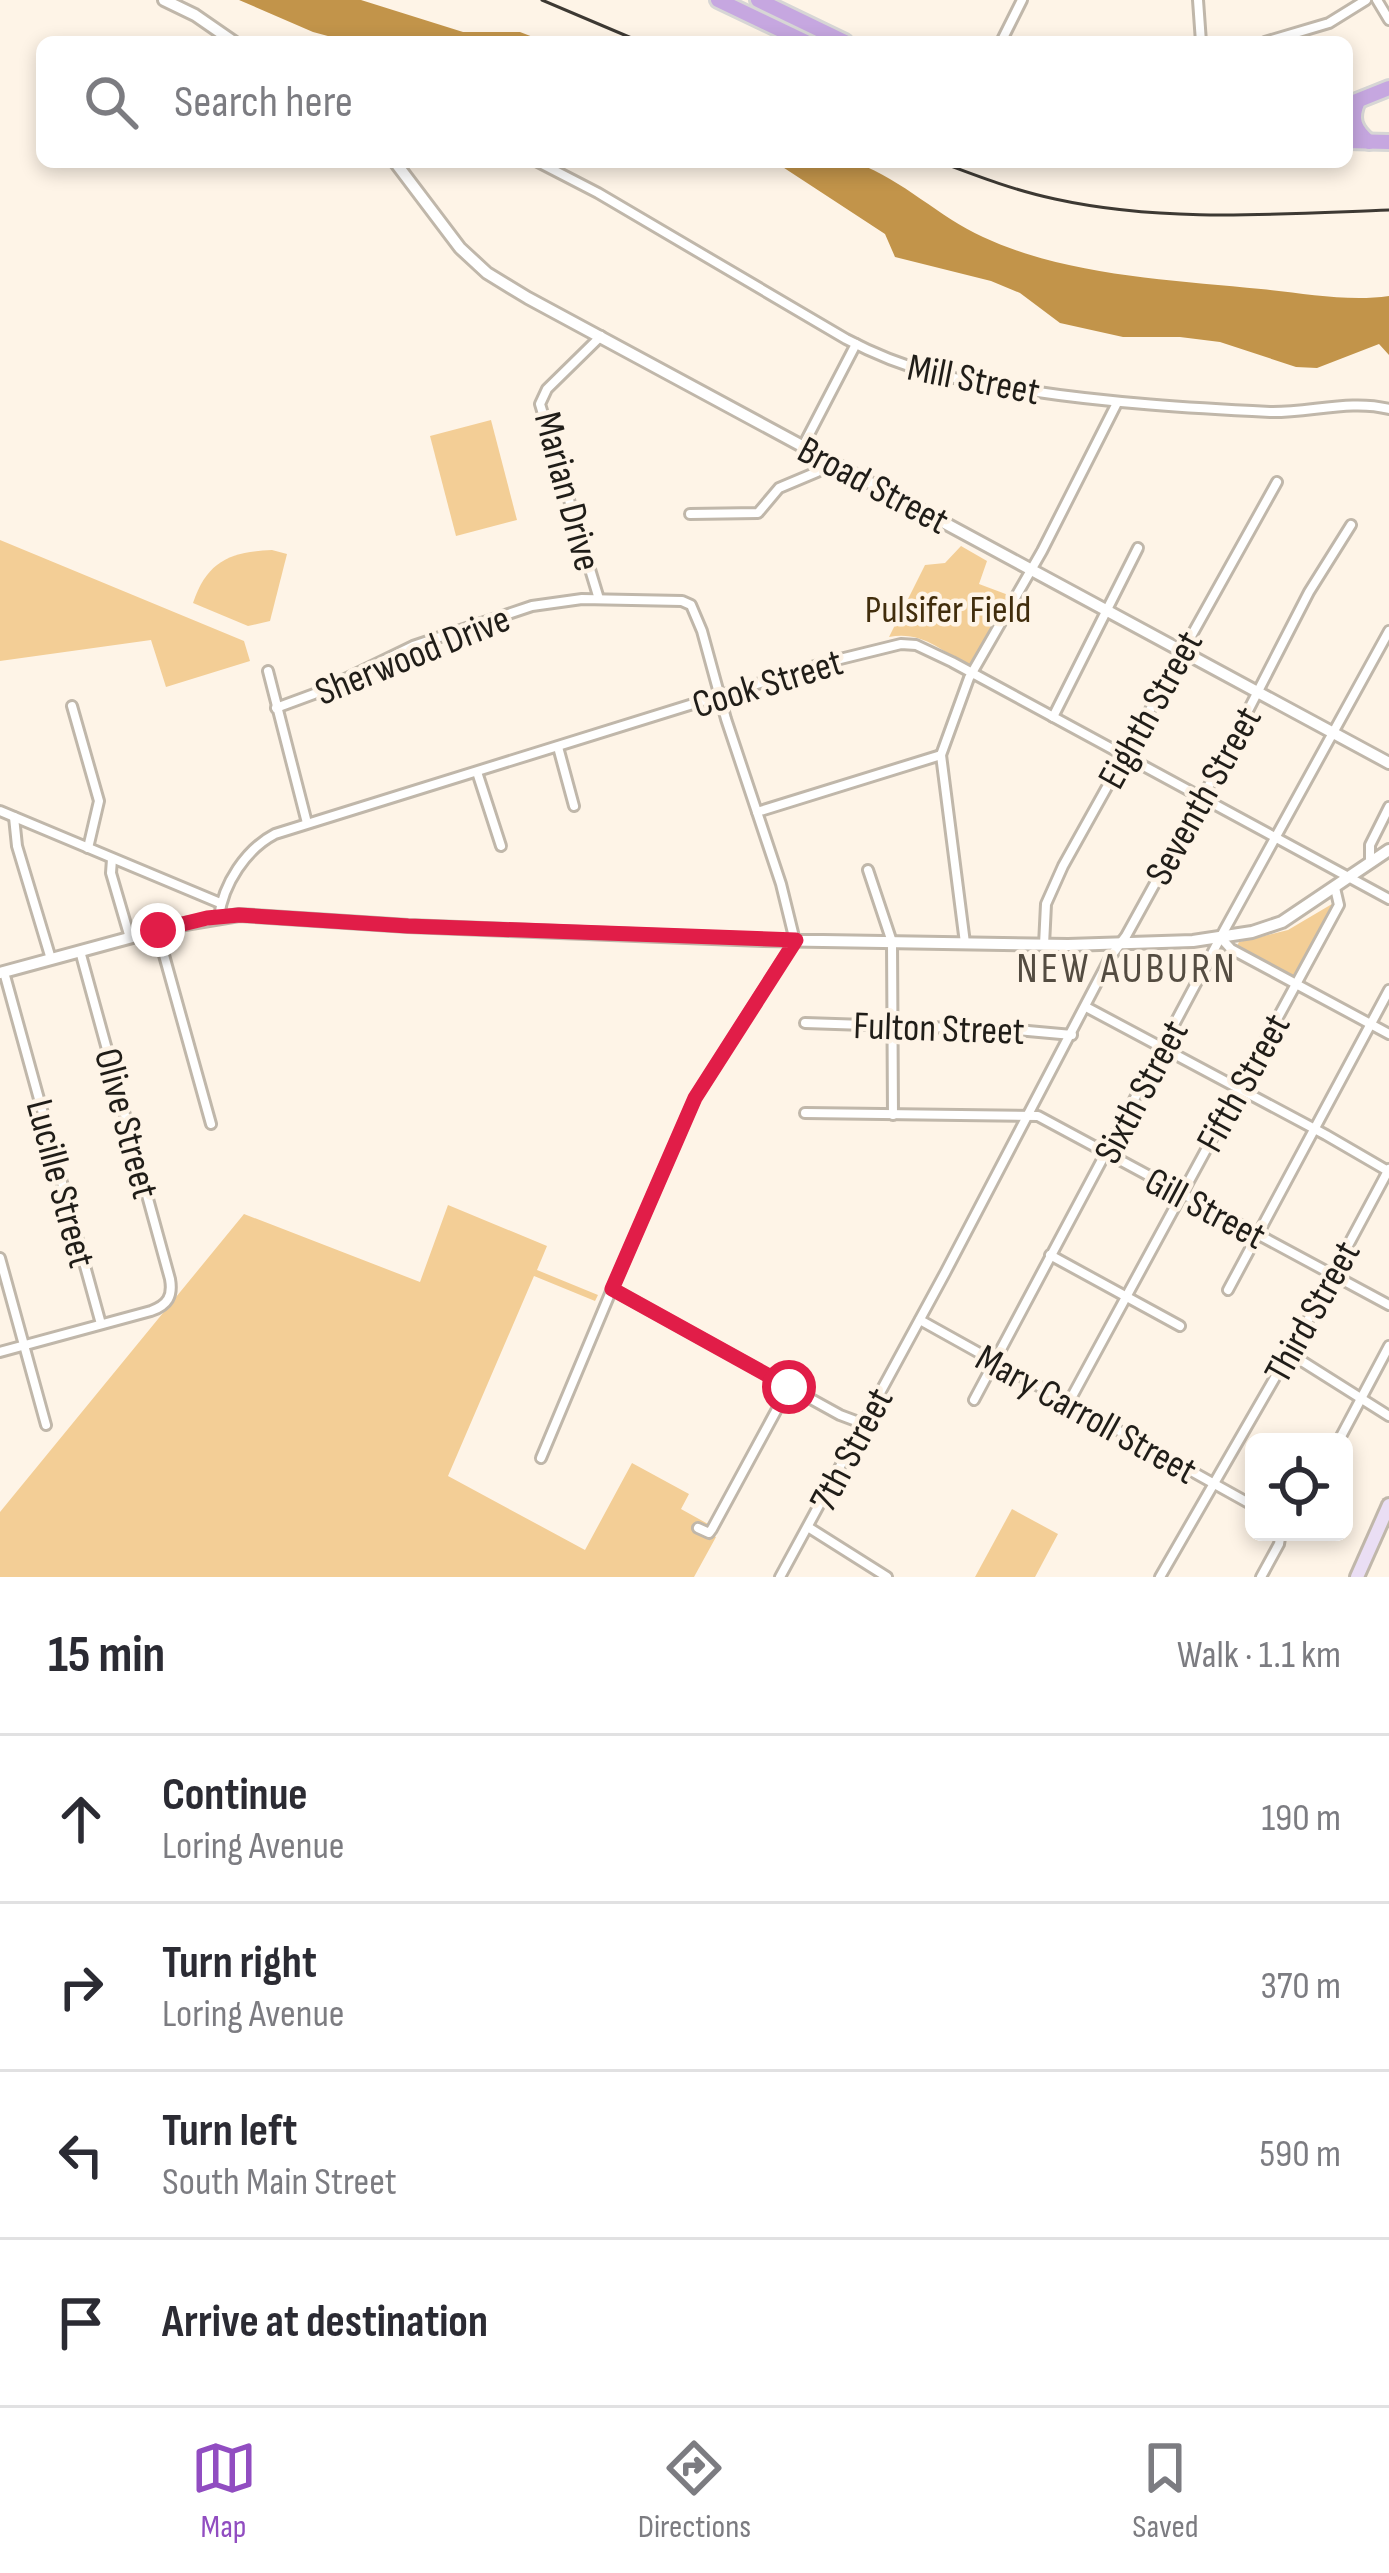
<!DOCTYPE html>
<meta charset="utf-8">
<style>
:root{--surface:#fff;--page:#f7f7f7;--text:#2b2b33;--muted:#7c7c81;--line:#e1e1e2;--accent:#914dc1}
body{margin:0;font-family:"Sofia Sans Condensed",sans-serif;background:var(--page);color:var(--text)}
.controls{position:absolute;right:36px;bottom:36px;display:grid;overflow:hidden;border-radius:18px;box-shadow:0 6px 18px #0003}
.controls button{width:108px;height:108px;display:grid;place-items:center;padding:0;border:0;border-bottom:3px solid var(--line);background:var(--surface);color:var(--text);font:60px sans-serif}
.stop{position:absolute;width:36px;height:36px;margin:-27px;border:9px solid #e11d48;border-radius:50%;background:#fff}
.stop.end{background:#e11d48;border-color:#fff;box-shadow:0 3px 12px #0008}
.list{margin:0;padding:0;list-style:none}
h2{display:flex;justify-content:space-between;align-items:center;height:156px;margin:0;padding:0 48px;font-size:51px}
h2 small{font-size:39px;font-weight:400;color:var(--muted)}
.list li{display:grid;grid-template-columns:78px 1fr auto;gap:36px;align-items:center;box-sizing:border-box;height:168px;padding:0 48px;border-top:3px solid var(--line)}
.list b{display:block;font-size:45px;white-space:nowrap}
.list p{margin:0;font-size:39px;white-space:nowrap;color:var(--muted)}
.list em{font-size:39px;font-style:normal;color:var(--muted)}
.icon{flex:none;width:66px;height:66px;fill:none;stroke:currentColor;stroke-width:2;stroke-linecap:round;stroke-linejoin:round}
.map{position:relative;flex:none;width:1389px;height:1577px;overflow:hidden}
.search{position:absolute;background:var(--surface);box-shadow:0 6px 18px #0003;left:36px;right:36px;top:36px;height:132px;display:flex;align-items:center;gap:30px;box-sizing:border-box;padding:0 42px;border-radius:18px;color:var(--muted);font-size:45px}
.sheet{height:828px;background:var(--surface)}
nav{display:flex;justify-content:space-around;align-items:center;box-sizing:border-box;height:168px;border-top:3px solid var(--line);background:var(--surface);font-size:33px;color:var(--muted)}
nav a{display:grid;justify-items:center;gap:6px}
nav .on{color:var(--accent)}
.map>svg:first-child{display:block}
.green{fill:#f3ce96}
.water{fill:#c2944a}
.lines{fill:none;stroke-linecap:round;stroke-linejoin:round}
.minor-casing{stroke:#c0b7aa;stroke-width:14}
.tertiary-casing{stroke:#c0b7aa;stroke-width:16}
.secondary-casing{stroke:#c0b7aa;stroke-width:18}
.trunk-casing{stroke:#d7d6d5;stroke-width:20}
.minor{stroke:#fff;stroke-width:8}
.tertiary{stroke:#fff;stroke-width:10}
.secondary{stroke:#eadef4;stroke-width:12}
.trunk{stroke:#c6a7e0;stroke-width:14}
.rail{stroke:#3d3933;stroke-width:3}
.route{stroke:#e11d48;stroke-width:15}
.labels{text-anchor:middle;stroke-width:9;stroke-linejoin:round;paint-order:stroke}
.street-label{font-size:39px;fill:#201d18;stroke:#fef4e7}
.park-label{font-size:39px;fill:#412d0c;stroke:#fef4e7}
.neighbourhood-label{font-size:42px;letter-spacing:3px;fill:#544c41;stroke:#fef4e7}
</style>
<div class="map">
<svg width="1389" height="1577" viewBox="0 0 1389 1577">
<rect width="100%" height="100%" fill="#fef4e7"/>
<g class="green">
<path d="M491 420 517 520 456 536 430 436Z"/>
<path d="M0 540 244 641 250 661 166 687 151 640 0 661Z"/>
<path d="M961 546 987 561 979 584 1011 596 974 664 968 666C940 650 922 631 889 637L925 565 945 563Z"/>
<path d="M272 550 287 554 270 621 248 626 193 603C207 561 230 552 272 550Z"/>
<path d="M1332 904 1295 977 1237 946 1239 942 1288 930Z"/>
<path d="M448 1205 547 1246 537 1270 598 1295 595 1301 534 1276 448 1476 585 1550 632 1463 689 1494 681 1509 708 1524 705 1531 716 1537 694 1577H0V1512L244 1214 420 1282Z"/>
<path d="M1012 1509 1058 1534 1035 1577H975Z"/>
</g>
<g class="water">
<path d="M239 0H361L463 32H520L546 42H350L313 32Z"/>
<path d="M775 162C795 162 841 158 857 163 903 180 939 217 983 237 1067 276 1171 280 1261 289 1303 293 1347 302 1389 296V355L1379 344 1317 368 1296 367 1220 342 1180 337H1123L1060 323 1020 293 991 281 895 257 885 234Z"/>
</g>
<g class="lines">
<g class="minor-casing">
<g id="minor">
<path d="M1198 0 1201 42"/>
<path d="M1377 0 1389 20"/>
<path d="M1002 40 1022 0"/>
<path d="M1265 42 1329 23 1366 0"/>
<path d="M538 162 598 193 846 339C912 374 958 380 1031 391 1110 403 1190 408 1270 412 1309 413 1351 399 1389 409"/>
<path d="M803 446 856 344"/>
<path d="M690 514 758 513 779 488 817 472 829 461"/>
<path d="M599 599 540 404 547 389 601 336"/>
<path d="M268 671 307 823"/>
<path d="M72 706 99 801 88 848"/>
<path d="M276 708 314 694 413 646 532 606 582 599 682 601 691 605 702 631 726 719 781 884 795 941 695 1098 612 1289 840 1415 864 1424"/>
<path d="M1053 717 1138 548"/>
<path d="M558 747 574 806"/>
<path d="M477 772 501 846"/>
<path d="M0 811 220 903"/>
<path d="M757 812 941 755"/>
<path d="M14 817 17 846 51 959"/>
<path d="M112 859 111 873 130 938"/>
<path d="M1370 862V845L1389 807"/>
<path d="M868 870 892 942 893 1115"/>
<path d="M219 917C223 884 246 849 275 834L828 662 901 644 916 645 952 662 1389 899"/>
<path d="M157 930 211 1124"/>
<path d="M1221 938 1231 949 1389 1034"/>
<path d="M965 943 941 755 969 678 1042 551 1117 403"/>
<path d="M1044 945 1046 904 1063 866 1277 482"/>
<path d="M4 972 101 1324"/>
<path d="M1086 1007 1326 1135 1388 1171"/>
<path d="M805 1023 1017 1030 1072 1035"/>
<path d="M805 1113 1038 1116 1389 1305"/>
<path d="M1050 1255 1180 1326"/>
<path d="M0 1258 46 1425"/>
<path d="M1228 1290 1389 990"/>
<path d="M920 1320 1254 1506"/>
<path d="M0 1352 151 1311C168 1305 173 1296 170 1279L80 951"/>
<path d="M1289 1353 1389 1416"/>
<path d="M974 1400 1225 929 1389 631"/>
<path d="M1069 1402 1339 905 1335 888"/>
<path d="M1338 1442 1389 1346"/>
<path d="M541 1458 612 1289"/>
<path d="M808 1527 887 1577"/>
<path d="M698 1528 709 1533 712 1529 789 1387"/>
<path d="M780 1577 945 1273 1111 956 1126 936 1218 769 1309 592 1351 525"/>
<path d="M1160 1577 1307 1322 1389 1169"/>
<path d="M1261 1577 1279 1544 1281 1532"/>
</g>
</g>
<g class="tertiary-casing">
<g id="tertiary">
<path d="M164 0 195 15 234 42"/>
<path d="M395 162 460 248 487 273 528 298 1389 763"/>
<path d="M0 973 173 926 239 915 408 926 763 940 1068 945 1193 941 1252 932 1282 922 1389 850"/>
</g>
</g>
<g class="secondary-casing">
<path id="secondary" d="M1357 1577 1389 1505"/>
</g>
<g class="trunk-casing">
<g id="trunk">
<path d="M718 0 806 42"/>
<path d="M758 0 845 42"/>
<path d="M1358 101C1350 119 1354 129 1369 142"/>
<path d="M1349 104 1389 88"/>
<path d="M1347 141 1389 142"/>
</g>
</g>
<use href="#minor" class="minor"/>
<use href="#tertiary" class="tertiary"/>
<use href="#secondary" class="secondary"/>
<use href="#trunk" class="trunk"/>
<g class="rail">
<path d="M542 0 641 42"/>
<path d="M940 162C977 176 1016 191 1055 199 1164 223 1278 214 1389 210"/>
</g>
</g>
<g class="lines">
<path class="route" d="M158 930 207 918 239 915 408 926 796 940 695 1098 612 1289 789 1387"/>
</g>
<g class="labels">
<g class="street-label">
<text transform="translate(974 378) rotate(11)" y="14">Mill Street</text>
<text transform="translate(874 484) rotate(28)" y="14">Broad Street</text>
<text transform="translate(569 491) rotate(75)" y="14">Marian Drive</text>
<text transform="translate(412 654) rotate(-22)" y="14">Sherwood Drive</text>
<text transform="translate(767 682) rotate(-17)" y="14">Cook Street</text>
<text transform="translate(1149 709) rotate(-61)" y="14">Eighth Street</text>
<text transform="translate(1202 795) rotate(-61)" y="14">Seventh Street</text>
<text transform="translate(939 1027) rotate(2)" y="14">Fulton Street</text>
<text transform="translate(1242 1082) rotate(-61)" y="14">Fifth Street</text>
<text transform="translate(1140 1091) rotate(-62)" y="14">Sixth Street</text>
<text transform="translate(128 1123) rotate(75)" y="14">Olive Street</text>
<text transform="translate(62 1183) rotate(75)" y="14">Lucille Street</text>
<text transform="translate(1206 1207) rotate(28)" y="14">Gill Street</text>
<text transform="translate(1311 1311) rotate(-61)" y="14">Third Street</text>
<text transform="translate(1087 1413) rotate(29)" y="14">Mary Carroll Street</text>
<text transform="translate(850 1449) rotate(-62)" y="14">7th Street</text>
</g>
<g class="park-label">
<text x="948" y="622">Pulsifer Field</text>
</g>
<g class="neighbourhood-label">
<text x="1127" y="982">NEW AUBURN</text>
</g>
</g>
</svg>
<div class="controls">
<button><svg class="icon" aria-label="locate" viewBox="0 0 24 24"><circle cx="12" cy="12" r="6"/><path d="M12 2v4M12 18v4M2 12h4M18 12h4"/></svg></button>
</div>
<div class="stop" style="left:789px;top:1387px"></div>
<div class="stop end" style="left:158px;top:930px"></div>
<div class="search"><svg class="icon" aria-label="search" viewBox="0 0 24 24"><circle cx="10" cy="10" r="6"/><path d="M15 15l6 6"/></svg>Search here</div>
</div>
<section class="sheet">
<h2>15 min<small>Walk · 1.1 km</small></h2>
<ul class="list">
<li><svg class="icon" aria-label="ahead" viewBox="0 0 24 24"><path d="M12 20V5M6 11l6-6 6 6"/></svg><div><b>Continue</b><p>Loring Avenue</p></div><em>190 m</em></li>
<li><svg class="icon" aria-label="right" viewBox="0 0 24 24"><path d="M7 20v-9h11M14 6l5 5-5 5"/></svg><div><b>Turn right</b><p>Loring Avenue</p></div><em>370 m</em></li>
<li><svg class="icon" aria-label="left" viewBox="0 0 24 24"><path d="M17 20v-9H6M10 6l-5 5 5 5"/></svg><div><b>Turn left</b><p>South Main Street</p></div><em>590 m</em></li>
<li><svg class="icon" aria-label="arrive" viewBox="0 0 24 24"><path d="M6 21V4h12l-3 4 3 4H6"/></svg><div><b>Arrive at destination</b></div></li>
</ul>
</section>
<nav>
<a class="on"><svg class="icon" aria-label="map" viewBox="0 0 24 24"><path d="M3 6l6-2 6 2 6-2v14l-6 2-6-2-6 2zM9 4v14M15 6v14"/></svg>Map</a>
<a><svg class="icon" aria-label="directions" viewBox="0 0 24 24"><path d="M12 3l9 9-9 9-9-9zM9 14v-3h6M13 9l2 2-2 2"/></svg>Directions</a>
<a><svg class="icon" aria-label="saved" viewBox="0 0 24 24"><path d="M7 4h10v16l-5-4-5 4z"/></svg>Saved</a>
</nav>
